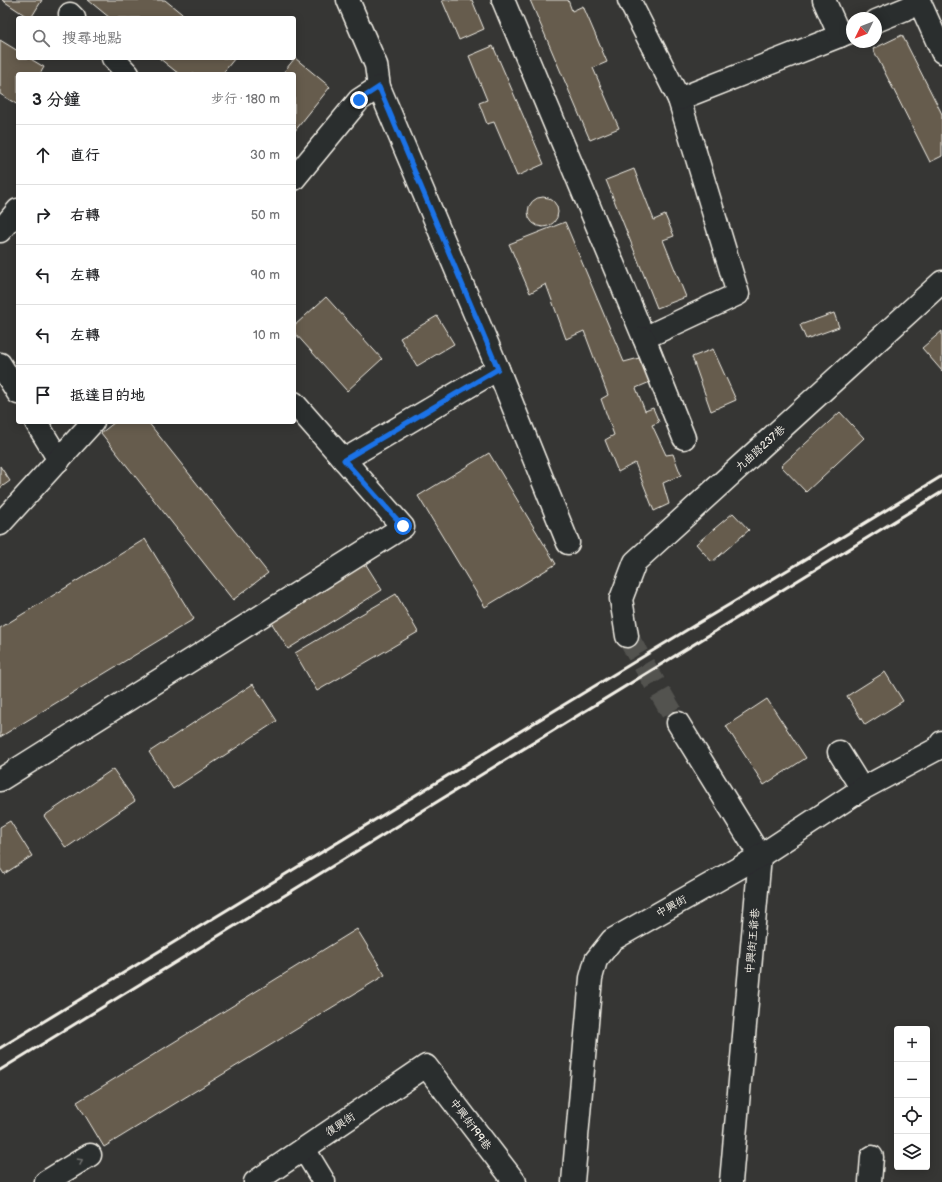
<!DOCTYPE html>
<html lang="zh-TW">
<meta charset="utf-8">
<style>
:root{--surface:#fff;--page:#f2f2f2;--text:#202124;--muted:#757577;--line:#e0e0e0}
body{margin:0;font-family:"Balsamiq Sans","LXGW WenKai TC",sans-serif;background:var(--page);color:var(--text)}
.controls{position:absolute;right:12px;bottom:12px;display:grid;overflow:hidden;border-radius:4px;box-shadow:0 2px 10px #0003}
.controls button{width:36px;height:36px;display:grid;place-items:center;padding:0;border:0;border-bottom:1px solid var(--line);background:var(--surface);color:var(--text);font:20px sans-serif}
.compass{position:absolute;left:846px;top:12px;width:36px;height:36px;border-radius:50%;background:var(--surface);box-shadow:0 2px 10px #0003;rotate:227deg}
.stop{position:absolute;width:12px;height:12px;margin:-9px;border:3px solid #1a73e8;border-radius:50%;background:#fff}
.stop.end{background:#1a73e8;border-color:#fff;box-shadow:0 1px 4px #0008}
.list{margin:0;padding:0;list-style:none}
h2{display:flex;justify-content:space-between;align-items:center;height:52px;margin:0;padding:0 16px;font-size:17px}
h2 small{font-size:13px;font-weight:400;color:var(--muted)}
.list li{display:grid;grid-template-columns:26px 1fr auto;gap:12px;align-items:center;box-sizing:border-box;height:60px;padding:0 16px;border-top:1px solid var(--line)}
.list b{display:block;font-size:15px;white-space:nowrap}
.list em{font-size:13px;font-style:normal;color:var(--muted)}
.icon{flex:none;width:22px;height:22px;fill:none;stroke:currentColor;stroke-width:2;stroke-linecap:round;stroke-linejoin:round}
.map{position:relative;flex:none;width:942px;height:1182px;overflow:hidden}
.search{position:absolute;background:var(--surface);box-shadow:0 2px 10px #0003;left:16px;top:16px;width:280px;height:44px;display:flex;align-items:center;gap:10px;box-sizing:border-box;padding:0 14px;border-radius:4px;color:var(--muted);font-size:15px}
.panel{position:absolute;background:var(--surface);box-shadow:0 2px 10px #0003;left:16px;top:72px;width:280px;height:352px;border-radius:4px}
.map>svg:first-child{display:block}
.building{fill:#665c4e;stroke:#f4f1e8}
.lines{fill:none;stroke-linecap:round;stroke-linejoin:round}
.minor-tunnel{stroke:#52524f;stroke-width:22;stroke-dasharray:22 11;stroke-linecap:butt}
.minor-casing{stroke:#f4f1e8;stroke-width:25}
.minor{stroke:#2a2d2e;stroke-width:22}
.rail{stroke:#f4f1e8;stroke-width:3}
.oneway{stroke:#71726f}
.route{stroke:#1a73e8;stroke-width:5}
.labels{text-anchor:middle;stroke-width:4;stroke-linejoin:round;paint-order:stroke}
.street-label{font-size:11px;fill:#f4f1e8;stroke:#2a2d2e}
</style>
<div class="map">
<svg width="942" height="1182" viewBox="0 0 942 1182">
<rect width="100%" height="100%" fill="#363634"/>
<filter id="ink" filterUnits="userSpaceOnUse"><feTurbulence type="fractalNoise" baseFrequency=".025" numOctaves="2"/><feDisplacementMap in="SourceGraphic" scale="8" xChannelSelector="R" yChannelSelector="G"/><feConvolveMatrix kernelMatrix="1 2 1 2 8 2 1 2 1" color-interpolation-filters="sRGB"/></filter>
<g filter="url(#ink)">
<g class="building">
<path d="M2 0H42L31 18H29Z"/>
<path d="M88 0H165L187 18H110Z"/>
<path d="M442 0H472L484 29 459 40Z"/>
<path d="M530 0H568L572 11 583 6 607 62 593 68 619 128 590 140Z"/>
<path d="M902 35 942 114V156L930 162 873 49Z"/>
<path d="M0 40 18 51V58H29L44 67 40 74H18V105L0 94Z"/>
<path d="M493 46 544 164 517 176 494 122 487 124 479 103 487 100 469 56Z"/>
<path d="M159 58H235L222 74H179Z"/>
<path d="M295 58 330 87 294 132V74H282Z"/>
<path d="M634 169 654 220 665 215 674 236 663 240 686 297 657 308 606 180Z"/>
<circle cx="543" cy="212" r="15"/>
<path d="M565 222 624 362 639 358 650 382 636 388 645 411 653 408 659 422 652 425 666 455 673 454 681 475 663 483 669 504 654 511 635 463 618 472 605 440 614 435 601 399 608 395 584 331 566 339 546 284 530 293 509 244Z"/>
<path d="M326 297 382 359 347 391 294 332V326Z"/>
<path d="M834 313 839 327 806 339 800 325Z"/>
<path d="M437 316 454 344 417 366 400 338Z"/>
<path d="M942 331V371L922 348Z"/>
<path d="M713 349 736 400 711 411 692 357Z"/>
<path d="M840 412 864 438 806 492 781 466Z"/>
<path d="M115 422H148L268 573 233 600 101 433Z"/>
<path d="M489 453 556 564 485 607 418 496Z"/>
<path d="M0 466 10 481 0 488Z"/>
<path d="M733 513 749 530 712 562 696 544Z"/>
<path d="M145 539 194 619 0 737V628Z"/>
<path d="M365 563 382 590 288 649 271 622Z"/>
<path d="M396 594 418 632 317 691 295 653Z"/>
<path d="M885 672 903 701 865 725 847 696Z"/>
<path d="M253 684 277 721 173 789 149 752Z"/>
<path d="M767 699 806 758 764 785 726 726Z"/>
<path d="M113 769 135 801 66 848 44 816Z"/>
<path d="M10 821 32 856 4 874 0 868V827Z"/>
<path d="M357 929 385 975 104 1147 77 1102Z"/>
</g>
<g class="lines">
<path class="minor-tunnel" d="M627 636 678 723"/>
<g class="minor-casing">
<g id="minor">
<path d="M348 0 376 65 379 87 498 369"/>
<path d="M503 0 644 338 738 294 679 99"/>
<path d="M629 0 679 99 852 31"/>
<path d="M824 0 840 36"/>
<path d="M70 14 74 18"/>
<path d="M876 21 920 3 942 52"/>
<path d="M113 58 128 74"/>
<path d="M294 179 359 100 379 87"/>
<path d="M0 231 18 210"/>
<path d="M644 338 684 438"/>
<path d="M0 364 18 393"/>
<path d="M36 422 59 460"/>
<path d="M344 460 498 369 568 543"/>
<path d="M0 524 93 422"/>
<path d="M627 636 621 599 635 562 942 282"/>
<path d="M678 723 760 856 731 1182"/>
<path d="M839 752 862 789"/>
<path d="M0 780 403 527 294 403"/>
<path d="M304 1149 324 1182"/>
<path d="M46 1182 90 1155"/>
<path d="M255 1182 426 1066 515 1182"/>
<path d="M573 1182 591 978 596 960 612 940 760 856 862 789 937 749 942 742"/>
<path d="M870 1182 872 1157"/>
</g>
</g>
<use href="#minor" class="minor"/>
<g class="rail">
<path d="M0 1048 695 625 806 559 942 476"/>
<path d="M0 1070 942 492"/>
</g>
</g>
<defs><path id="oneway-chevron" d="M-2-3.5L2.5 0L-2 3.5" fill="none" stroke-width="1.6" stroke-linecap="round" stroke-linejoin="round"/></defs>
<use class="oneway" href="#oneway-chevron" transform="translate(80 1161) rotate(-31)"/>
</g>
<g class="lines" filter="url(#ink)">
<path class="route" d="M359 100 379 87 498 369 344 460 403 526"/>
</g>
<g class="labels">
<g class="street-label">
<text transform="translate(760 448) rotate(-42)" y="4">九曲路237巷</text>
<text transform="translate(671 906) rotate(-29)" y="4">中興街</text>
<text transform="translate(752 941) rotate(-85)" y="4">中興街王爺巷</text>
<text transform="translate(340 1124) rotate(-34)" y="4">復興街</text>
<text transform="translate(471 1124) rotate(53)" y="4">中興街199巷</text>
</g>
</g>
</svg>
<div class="controls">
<button>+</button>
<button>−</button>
<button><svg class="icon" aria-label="locate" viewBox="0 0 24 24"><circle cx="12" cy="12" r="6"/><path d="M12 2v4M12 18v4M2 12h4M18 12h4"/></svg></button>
<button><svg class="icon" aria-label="layers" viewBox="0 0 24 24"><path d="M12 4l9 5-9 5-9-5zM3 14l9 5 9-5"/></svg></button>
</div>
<svg class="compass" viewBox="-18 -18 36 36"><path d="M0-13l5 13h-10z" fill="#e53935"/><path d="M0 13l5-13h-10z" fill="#757577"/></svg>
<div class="stop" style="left:403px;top:526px"></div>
<div class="stop end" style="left:359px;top:100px"></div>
<div class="search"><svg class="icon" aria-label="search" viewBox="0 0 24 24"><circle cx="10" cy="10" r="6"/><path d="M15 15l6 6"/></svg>搜尋地點</div>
<section class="panel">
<h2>3 分鐘<small>步行 · 180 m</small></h2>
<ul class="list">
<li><svg class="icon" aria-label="ahead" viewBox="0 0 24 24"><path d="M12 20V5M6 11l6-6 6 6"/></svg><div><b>直行</b></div><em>30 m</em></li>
<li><svg class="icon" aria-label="right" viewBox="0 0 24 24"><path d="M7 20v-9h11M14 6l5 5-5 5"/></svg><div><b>右轉</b></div><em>50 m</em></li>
<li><svg class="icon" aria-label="left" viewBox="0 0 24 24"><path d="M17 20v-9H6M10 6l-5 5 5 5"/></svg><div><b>左轉</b></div><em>90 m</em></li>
<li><svg class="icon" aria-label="left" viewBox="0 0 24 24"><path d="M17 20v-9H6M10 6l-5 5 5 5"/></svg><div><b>左轉</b></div><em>10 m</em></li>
<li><svg class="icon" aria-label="arrive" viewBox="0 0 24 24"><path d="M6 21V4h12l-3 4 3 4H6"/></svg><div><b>抵達目的地</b></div></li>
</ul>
</section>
</div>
